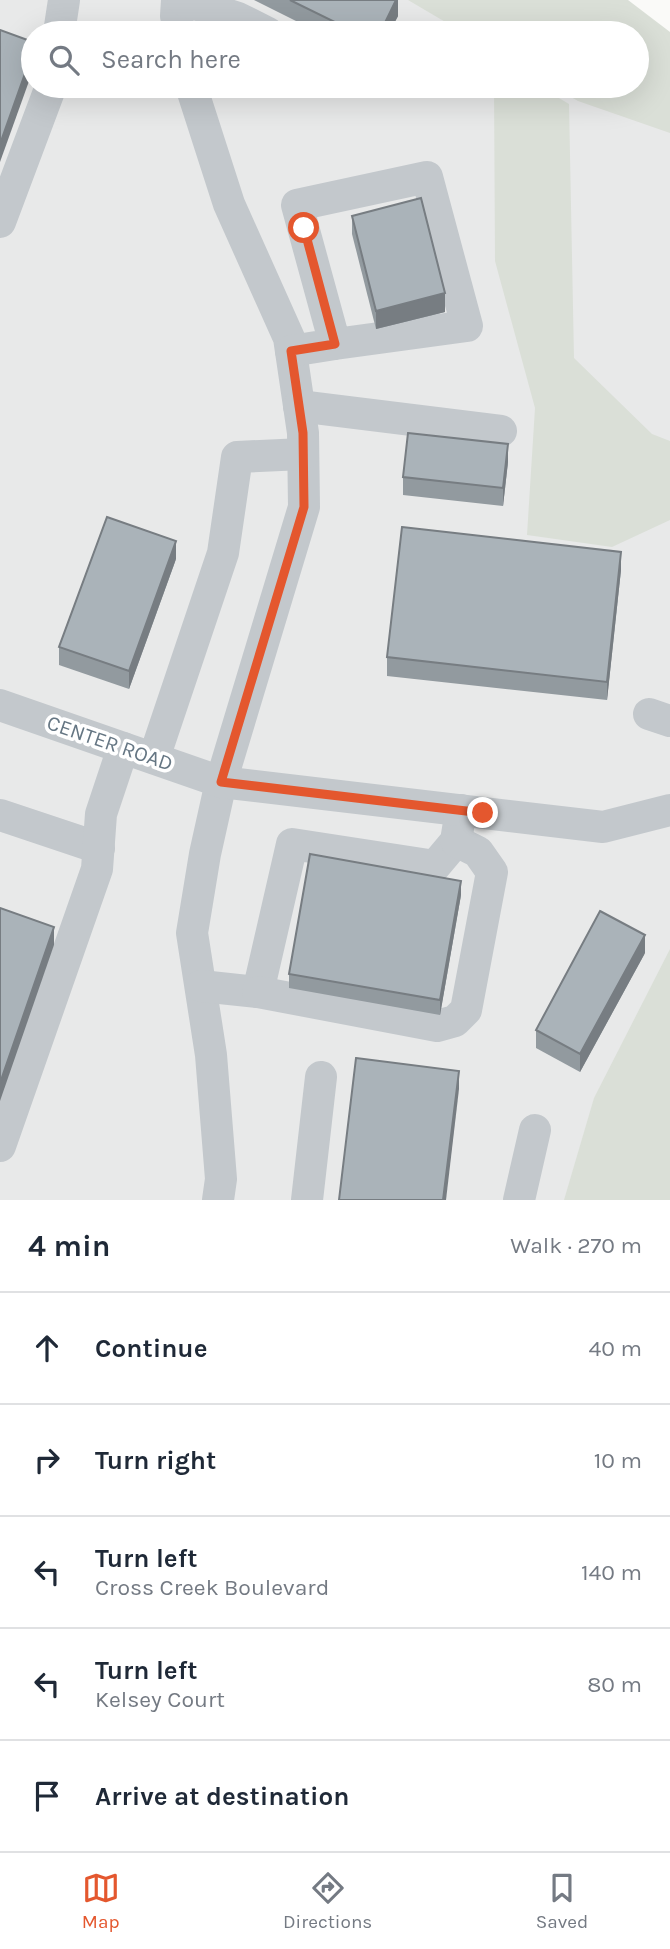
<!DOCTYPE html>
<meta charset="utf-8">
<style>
:root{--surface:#fff;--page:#f6f6f7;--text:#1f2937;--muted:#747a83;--line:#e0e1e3;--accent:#e4572e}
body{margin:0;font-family:Karla,sans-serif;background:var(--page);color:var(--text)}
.stop{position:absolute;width:21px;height:21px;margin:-16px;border:5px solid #e4572e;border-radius:50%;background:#fff}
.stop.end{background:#e4572e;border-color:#fff;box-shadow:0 2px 7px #0008}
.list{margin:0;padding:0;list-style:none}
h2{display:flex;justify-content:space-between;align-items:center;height:91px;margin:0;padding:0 28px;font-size:30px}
h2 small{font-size:23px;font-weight:400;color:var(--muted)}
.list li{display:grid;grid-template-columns:46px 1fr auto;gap:21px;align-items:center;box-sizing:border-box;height:112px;padding:0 28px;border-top:2px solid var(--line)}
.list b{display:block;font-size:26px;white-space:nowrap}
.list p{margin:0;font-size:23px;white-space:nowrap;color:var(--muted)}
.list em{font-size:23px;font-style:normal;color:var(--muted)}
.icon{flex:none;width:38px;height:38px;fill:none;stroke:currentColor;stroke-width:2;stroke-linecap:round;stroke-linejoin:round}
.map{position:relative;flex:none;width:670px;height:1200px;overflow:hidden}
.search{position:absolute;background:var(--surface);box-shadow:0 7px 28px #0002;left:21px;right:21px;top:21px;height:77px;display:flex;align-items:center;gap:18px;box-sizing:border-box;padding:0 24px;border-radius:38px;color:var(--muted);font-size:26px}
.sheet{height:651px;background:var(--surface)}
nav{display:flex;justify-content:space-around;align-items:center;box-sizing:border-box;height:98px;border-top:2px solid var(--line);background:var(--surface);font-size:19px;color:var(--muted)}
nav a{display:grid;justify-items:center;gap:4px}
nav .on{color:var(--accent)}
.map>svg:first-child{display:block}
.built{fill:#e8e9e9}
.green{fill:#dadfd7}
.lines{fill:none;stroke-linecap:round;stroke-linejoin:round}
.minor{stroke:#c3c8cc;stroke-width:32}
.wall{fill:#929a9f}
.shaded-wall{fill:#777d82}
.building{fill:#aab3b9;stroke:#777d82;stroke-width:2}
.route{stroke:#e4572e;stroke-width:9}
.labels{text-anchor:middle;stroke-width:7;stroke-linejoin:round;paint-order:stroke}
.street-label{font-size:21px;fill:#657683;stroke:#fff}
</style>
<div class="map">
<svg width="670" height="1200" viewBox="0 0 670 1200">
<rect width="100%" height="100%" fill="#fafaf8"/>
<path class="built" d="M0 0H421L487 33H33V86H592L670 113V1200H0Z"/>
<g class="green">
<path d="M408 0H628L670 32V133L578 101 552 86H637V33H464Z"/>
<path d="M494 86H539L569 104 574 358 652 434 670 441V520L612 547 527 535 535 408 495 261Z"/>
<path d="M670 949V1200H564L594 1098Z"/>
</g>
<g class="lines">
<g class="minor">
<path d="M177 0 176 16 180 33"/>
<path d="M183 0 238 18 268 33"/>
<path d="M59 33 64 0"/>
<path d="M191 86 229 204 289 338 303 433 304 507 221 782 205 854 192 933 211 1055 221 1179 218 1200"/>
<path d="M0 222 51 86"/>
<path d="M291 351 335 344 467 326 427 177 297 205 335 344"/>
<path d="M299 406 501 431"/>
<path d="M0 705 221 782 603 827 670 810"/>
<path d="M649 714 670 721"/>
<path d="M154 758 223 553 237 457 303 454"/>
<path d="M0 815 99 848"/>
<path d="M201 986 258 992 292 844 435 866 456 841 461 810"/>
<path d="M258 992 437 1026 455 1021 466 1010 492 872 478 852 456 841"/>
<path d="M0 1146 97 869 101 814 123 748"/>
<path d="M307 1200 321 1077"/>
<path d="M519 1200 535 1130"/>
</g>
</g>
<g class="wall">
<path d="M254 0H398V16L389 33H320Z"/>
<path d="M352 216 445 312 376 329 352 234Z"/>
<path d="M508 462 503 506 403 495V477Z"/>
<path d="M176 559 129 689 59 665V647Z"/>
<path d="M621 570 607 700 387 676V657Z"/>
<path d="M461 895 440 1015 289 988V974Z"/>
<path d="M645 953 580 1072 536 1048V1030Z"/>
</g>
<g class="shaded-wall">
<path d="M396 0H398V16L389 33H380Z"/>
<path d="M33 51V70L0 162V144Z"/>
<path d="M445 293V312L376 329V311Z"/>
<path d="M508 444V462L503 506V488Z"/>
<path d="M176 541V559L129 689V671Z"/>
<path d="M621 552V570L607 700V682Z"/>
<path d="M461 881V895L440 1015V1000Z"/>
<path d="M54 927V945L0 1101V1083Z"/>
<path d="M645 935V953L580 1072V1054Z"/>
<path d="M459 1071V1089L446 1200H443Z"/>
</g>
<g class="building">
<path d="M290 0H396L380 33H357Z"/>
<path d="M0 30 33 42V51L0 144Z"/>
<path d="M421 198 445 293 376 311 352 216Z"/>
<path d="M408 433 508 444 503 488 403 477Z"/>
<path d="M107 517 176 541 129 671 59 647Z"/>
<path d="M402 527 621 552 607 682 387 657Z"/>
<path d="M310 854 461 881 440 1000 289 974Z"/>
<path d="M0 908 54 927 0 1083Z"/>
<path d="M600 911 645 935 580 1054 536 1030Z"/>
<path d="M356 1058 459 1071 443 1200H339Z"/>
</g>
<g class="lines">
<path class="route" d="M304 228 335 344 291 351 303 433 304 507 221 782 483 813"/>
</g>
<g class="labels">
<g class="street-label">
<text transform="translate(110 743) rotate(19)" y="7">CENTER ROAD</text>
</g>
</g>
</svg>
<div class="stop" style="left:304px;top:228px"></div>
<div class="stop end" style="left:483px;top:813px"></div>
<div class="search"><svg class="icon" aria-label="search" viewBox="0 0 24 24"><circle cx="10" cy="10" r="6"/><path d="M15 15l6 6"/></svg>Search here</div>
</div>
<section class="sheet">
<h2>4 min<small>Walk · 270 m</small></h2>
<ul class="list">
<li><svg class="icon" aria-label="ahead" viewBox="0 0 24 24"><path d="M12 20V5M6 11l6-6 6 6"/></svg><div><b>Continue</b></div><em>40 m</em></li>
<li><svg class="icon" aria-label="right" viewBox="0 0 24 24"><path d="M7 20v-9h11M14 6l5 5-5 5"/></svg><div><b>Turn right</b></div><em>10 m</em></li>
<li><svg class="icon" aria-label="left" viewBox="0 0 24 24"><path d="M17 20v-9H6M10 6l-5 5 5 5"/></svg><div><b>Turn left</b><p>Cross Creek Boulevard</p></div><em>140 m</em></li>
<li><svg class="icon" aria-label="left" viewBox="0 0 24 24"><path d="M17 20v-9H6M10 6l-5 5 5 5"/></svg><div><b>Turn left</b><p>Kelsey Court</p></div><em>80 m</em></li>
<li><svg class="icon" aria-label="arrive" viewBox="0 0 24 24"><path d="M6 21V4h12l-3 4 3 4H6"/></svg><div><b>Arrive at destination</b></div></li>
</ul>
</section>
<nav>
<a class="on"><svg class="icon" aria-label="map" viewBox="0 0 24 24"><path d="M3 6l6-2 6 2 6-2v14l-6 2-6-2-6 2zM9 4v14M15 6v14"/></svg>Map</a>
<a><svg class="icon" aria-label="directions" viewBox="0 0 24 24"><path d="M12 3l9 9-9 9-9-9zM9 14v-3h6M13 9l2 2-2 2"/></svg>Directions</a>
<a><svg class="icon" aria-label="saved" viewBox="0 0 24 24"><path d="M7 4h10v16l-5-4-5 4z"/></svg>Saved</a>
</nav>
